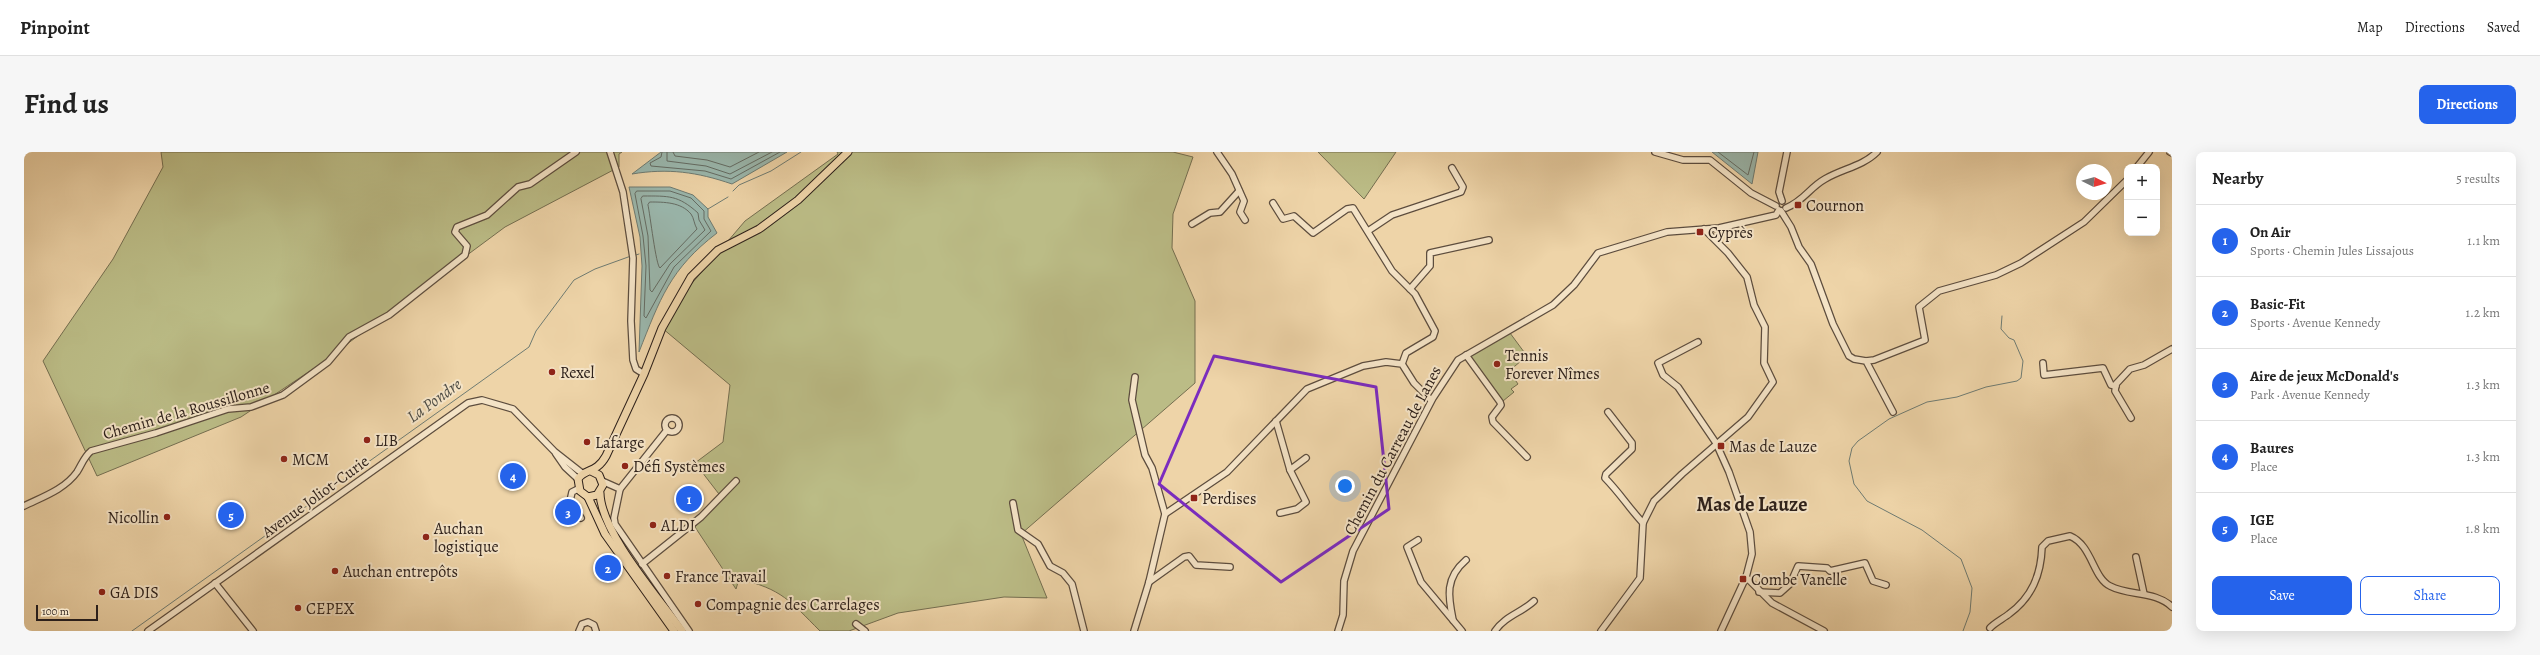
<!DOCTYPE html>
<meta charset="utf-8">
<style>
:root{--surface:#fff;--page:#f6f6f6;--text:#222;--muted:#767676;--line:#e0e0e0;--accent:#2563eb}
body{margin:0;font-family:Alegreya,serif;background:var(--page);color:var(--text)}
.controls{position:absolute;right:12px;top:12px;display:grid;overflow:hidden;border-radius:8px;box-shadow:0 4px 16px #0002}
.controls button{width:36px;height:36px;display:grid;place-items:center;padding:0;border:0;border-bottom:1px solid var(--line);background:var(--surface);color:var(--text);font:20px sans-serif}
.compass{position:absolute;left:2052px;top:12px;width:36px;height:36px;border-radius:50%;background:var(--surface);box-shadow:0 4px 16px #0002;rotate:95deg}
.scale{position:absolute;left:12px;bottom:10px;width:62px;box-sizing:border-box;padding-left:4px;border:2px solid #2d201a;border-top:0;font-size:11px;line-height:14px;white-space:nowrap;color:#2d201a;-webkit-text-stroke:3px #f4e3c6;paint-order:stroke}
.you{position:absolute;left:1321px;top:334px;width:14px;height:14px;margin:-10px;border:3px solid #fff;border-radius:50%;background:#1a73e8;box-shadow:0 0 0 6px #1a73e833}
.badge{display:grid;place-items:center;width:26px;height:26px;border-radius:50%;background:var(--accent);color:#fff;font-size:13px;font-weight:700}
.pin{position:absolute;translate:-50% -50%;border:2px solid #fff;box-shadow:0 1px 4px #0006}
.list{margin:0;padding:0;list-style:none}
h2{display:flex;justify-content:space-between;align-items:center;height:52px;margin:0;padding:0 16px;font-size:17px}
h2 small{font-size:13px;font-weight:400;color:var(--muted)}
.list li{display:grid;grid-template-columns:26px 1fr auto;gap:12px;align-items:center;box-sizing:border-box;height:72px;padding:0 16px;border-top:1px solid var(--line)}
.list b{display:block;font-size:15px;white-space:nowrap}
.list p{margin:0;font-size:13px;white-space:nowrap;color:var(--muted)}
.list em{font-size:13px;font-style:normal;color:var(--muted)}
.actions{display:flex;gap:8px;padding:12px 16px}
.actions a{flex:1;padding:9px 0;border:1px solid var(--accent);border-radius:8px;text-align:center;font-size:14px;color:var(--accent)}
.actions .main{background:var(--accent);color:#fff}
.map{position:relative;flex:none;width:2148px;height:479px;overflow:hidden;border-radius:8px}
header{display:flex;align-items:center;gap:24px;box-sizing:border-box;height:56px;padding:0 20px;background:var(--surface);border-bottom:1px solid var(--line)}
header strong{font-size:19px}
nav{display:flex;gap:22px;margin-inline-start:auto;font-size:14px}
.intro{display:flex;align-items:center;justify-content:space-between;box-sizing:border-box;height:96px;padding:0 24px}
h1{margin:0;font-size:28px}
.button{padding:10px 18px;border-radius:8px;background:var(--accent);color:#fff;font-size:14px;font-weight:700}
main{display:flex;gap:24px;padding:0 24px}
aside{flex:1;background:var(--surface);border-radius:8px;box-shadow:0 4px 16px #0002}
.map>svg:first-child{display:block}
.green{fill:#bbbc86;stroke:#746e50}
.water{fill:#9ab7ad;stroke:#6e7b72}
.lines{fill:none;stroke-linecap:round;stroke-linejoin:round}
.shore{stroke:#646c64;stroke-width:1}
.stream{stroke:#6e7b72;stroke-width:1}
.minor-casing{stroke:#5d4d3e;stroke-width:8}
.major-casing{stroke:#2d201a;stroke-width:9}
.minor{stroke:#f4e3c6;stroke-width:5.5}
.major{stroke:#eed4a8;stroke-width:7}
.marked{fill:none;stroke:#7b2cbf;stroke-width:3;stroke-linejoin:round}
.poi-dot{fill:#8f2418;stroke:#f4e3c6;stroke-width:1.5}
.labels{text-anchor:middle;stroke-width:4;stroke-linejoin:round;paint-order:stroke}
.poi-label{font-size:16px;fill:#2d201a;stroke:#f4e3c6;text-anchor:start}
.street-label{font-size:16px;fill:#2d201a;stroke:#f4e3c6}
.water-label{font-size:17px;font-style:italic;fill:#4e4d46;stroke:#f4e3c6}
.district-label{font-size:20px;font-weight:bold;fill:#2d201a;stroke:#f4e3c6}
</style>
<header>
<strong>Pinpoint</strong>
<nav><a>Map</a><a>Directions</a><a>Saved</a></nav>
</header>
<div class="intro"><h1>Find us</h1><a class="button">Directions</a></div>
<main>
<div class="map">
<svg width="2148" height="479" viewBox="0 0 2148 479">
<rect width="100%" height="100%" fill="#eed4a8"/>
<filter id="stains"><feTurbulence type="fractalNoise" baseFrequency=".005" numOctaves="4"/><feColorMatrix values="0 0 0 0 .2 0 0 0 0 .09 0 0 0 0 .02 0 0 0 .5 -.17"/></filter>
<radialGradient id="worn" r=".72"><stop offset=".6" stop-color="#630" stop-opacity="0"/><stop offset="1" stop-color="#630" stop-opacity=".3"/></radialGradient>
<g class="green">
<path d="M137 0H598L595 2V15L481 75 292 215 217 265 73 324 19 209 89 107 139 15Z"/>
<path d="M813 0H1149L1169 5 1149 62 1148 96 1171 149V231L997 382 1023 446 980 445 874 461 825 479H796C766 449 758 437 715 427L712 437 671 375 698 346 671 311 699 290 706 233 638 176 658 143 721 69 814 2Z"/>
<path d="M1294 0H1372L1340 47Z"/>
<path d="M1486 181 1503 204 1485 219 1494 232 1487 237 1490 240 1479 249 1446 204Z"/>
</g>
<g class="water">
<path d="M637 0H763L708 32C673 20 644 16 608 22Z"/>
<path d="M1688 0H1734L1728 32Z"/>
<path d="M605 35H646L669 43 684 57V65L693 81C646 117 636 147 615 200L618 114 616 85Z"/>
</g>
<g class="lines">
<g class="shore">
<path d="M638 0 637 5 626 11 627 14 681 19 707 27 756 0"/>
<path d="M643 0V9L682 14 706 22 748 0"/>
<path d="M649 0 651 4 683 8 706 15 735 0"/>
<path d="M1694 0 1724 23 1730 0"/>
<path d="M613 39H646L667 46 680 59V67L687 79 650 115 622 166 620 164 622 114 619 84 611 42Z"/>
<path d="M619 44C645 44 654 43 674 61L675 68 681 78 646 112 628 140 626 138 624 84 617 47Z"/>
<path d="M626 50C640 50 657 50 667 62 670 66 670 72 673 77L636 116C632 114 626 62 624 53Z"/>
</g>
<g class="stream">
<path d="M709 39 715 33 747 19 777 0"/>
<path d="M684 57 704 45"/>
<path d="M612 103 615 102"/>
<path d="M108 479 505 195 512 179 550 128 571 117 607 104"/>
<path d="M1939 479 1946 460 1948 436 1937 407 1898 378 1843 349 1830 332 1825 309 1828 296 1834 289 1865 267 1903 250 1933 245 1962 235 1993 229 1997 226 1999 209 1990 188 1985 186 1977 177 1978 164"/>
</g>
<g class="minor-casing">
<g id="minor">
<path d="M586 0 599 40 609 106 607 169 609 208 612 217 620 222"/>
<path d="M1193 0 1208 22 1220 49 1216 60 1221 68"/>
<path d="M1631 0 1659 8H1686L1727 41 1752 54"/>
<path d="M2146 0 2148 1"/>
<path d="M2113 15 2125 0"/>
<path d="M1758 49 1755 40 1763 0"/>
<path d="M1249 51 1259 67 1270 64 1289 81 1323 57 1329 56 1368 119 1391 142 1411 179 1409 185 1382 201 1378 212"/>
<path d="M1762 56C1781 48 1785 36 1801 27 1818 17 1839 14 1853 0"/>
<path d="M1757 59 1767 75 1775 95 1787 112 1809 172 1825 204 1830 207 1842 209 1869 260"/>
<path d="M1168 72 1186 61 1196 60 1215 39"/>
<path d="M1344 79 1368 63 1437 40 1439 35 1428 16"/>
<path d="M1386 137 1406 114V101L1465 88"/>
<path d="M1674 190 1634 211 1639 223 1654 235 1692 291 1705 320 1726 380 1728 402 1722 425 1697 479"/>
<path d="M1442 203 1476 250 1477 253 1468 265 1469 270 1503 305"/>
<path d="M1842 209 1850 208 1901 188 1895 155 1915 139 1972 123 1997 111 2060 70 2103 28"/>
<path d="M2019 211 2020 223 2079 216 2087 233 2092 234"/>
<path d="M1111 225 1108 248 1121 303 1128 316 1141 362"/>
<path d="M1584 260 1608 291V297L1582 322 1581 326C1595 340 1605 356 1619 371"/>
<path d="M2107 266 2091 239 2092 232 2106 217 2120 213 2148 197"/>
<circle cx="648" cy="273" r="7"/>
<path d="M1252 269 1266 318 1282 306"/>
<path d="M532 302 541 315 554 327"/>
<path d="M578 329 596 337 643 278"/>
<path d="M554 337 548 340 546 349 557 366"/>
<path d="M596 337 590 366 591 372 665 479"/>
<path d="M989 351 994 378 1014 392 1026 414 1039 421 1048 432 1060 479"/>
<path d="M0 354C18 345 40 338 53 320 58 312 60 305 67 299L132 281 204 257 227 255 259 243 304 210 325 185 365 163 441 103 443 94 431 80 433 75 463 63 494 35 506 32 552 0"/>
<path d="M1256 361 1273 357 1282 350 1266 318"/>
<path d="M1394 388 1383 395 1397 430 1438 479"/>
<path d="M2112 405 2120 442"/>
<path d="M618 412 677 365 712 329"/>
<path d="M1722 425 1748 451 1800 479"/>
<path d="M1125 430 1160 405 1165 404 1172 413 1206 415"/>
<path d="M191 431 229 479"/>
<path d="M1735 440 1756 441 1766 432 1774 414 1803 416 1806 419 1841 411 1849 429 1862 433"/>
<path d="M1429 468C1424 444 1421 426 1442 408"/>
<path d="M832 472 841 479"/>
<path d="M1966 476C1969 472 1980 466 1985 462 2008 445 2017 423 2018 395L2024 389 2046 384C2068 393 2069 426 2086 434 2105 444 2132 439 2148 455"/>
<path d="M124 479 444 251 458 248 489 257 531 300 559 322"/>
<path d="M555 479 558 472 564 470 570 473 572 479"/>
<path d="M1110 479 1125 430 1141 362 1203 320 1283 237 1339 214 1362 210 1378 212 1390 231 1407 248"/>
<path d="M1314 479 1319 463 1320 429 1329 399 1409 246 1434 208 1529 153 1550 133 1574 101 1643 80 1695 76 1752 63 1755 58"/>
<path d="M1471 479C1481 464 1497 461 1510 449"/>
<path d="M1577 479 1616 426 1619 371 1630 349 1658 322 1724 265 1749 230 1740 211 1741 175 1730 153 1723 125 1704 101 1680 77"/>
</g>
</g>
<g class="major-casing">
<g id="major">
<path d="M567 319 575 323 579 333 573 343 564 345 556 339 554 327C561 316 572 322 582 304L620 222 638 176 667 125 694 98 735 77 774 48 824 0"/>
<path d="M576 341C577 381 634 445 658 479"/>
<path d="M564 345 581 382 650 479"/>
</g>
</g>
<use href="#minor" class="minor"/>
<use href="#major" class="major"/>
</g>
<path class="marked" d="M1190 204 1352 235 1365 357 1257 430 1135 332Z"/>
<g class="poi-dot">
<rect x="1770" y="49" width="8" height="8" rx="2"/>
<rect x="1672" y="76" width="8" height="8" rx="2"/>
<circle cx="1473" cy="212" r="4"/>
<circle cx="528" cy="220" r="4"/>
<circle cx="343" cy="288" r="4"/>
<circle cx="563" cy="290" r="4"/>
<rect x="1693" y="290" width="8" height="8" rx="2"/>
<circle cx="260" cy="307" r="4"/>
<circle cx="601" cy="314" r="4"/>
<rect x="1166" y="342" width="8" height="8" rx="2"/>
<circle cx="143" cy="365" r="4"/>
<circle cx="629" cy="373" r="4"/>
<circle cx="402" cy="385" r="4"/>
<circle cx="311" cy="419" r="4"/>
<circle cx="643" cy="424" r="4"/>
<rect x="1715" y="423" width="8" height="8" rx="2"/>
<circle cx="78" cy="440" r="4"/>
<circle cx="674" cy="452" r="4"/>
<circle cx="274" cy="456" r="4"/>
</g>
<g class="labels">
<g class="poi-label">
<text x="1782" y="59">Cournon</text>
<text x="1684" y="86">Cyprès</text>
<text x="1481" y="209">Tennis<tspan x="1481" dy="18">Forever Nîmes</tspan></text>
<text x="536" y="226">Rexel</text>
<text x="351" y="294">LIB</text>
<text x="571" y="296">Lafarge</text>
<text x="1705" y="300">Mas de Lauze</text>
<text x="268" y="313">MCM</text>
<text x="609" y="320">Défi Systèmes</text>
<text x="1178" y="352">Perdises</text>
<text x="135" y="371" text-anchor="end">Nicollin</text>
<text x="637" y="379">ALDI</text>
<text x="410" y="382">Auchan<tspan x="410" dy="18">logistique</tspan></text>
<text x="319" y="425">Auchan entrepôts</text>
<text x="651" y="430">France Travail</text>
<text x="1727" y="433">Combe Vanelle</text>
<text x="86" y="446">GA DIS</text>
<text x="682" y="458">Compagnie des Carrelages</text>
<text x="282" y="462">CEPEX</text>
</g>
<g class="street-label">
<text transform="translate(162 258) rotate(-16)" y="6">Chemin de la Roussillonne</text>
<text transform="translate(1368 298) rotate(-62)" y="6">Chemin du Carreau de Lanes</text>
<text transform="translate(291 344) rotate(-36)" y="6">Avenue Joliot-Curie</text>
</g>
<g class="water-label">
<text transform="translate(410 248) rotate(-36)" y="6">La Pondre</text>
</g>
<g class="district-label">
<text x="1728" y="359">Mas de Lauze</text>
</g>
</g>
<rect width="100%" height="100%" filter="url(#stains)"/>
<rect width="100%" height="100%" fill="url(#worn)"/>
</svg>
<div class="controls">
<button>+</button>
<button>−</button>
</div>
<svg class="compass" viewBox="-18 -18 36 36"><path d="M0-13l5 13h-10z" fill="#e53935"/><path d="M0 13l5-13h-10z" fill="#767676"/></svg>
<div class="scale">100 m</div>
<div class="you"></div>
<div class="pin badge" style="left:665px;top:347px">1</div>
<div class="pin badge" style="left:584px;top:416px">2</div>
<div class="pin badge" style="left:544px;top:360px">3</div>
<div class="pin badge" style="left:489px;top:324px">4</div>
<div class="pin badge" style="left:207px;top:363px">5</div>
</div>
<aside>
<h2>Nearby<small>5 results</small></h2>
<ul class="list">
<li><span class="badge">1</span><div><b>On Air</b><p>Sports · Chemin Jules Lissajous</p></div><em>1.1 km</em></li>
<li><span class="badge">2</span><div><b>Basic-Fit</b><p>Sports · Avenue Kennedy</p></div><em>1.2 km</em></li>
<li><span class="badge">3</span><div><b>Aire de jeux McDonald's</b><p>Park · Avenue Kennedy</p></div><em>1.3 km</em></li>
<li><span class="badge">4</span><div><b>Baures</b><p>Place</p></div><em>1.3 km</em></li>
<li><span class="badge">5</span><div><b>IGE</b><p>Place</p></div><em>1.8 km</em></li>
</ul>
<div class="actions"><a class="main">Save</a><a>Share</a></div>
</aside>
</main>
